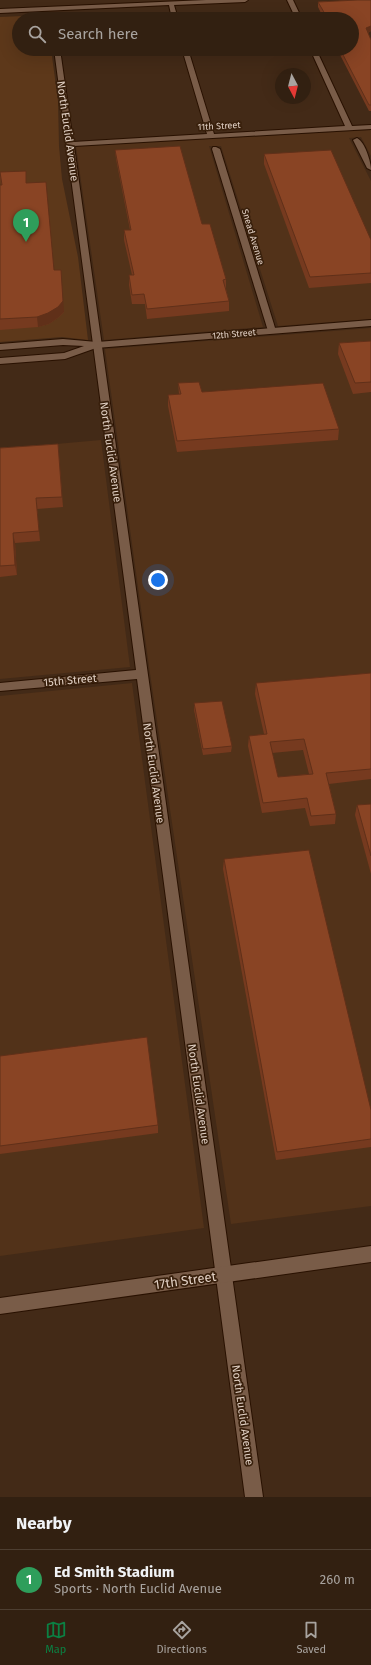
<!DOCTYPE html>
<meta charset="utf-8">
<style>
:root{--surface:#322011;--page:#3a281a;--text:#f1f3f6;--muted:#a8a39f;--line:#4d3e31;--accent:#0b8043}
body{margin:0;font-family:"Fira Sans",sans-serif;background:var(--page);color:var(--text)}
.compass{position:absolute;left:275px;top:68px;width:36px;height:36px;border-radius:50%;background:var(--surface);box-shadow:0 4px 16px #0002;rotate:173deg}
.you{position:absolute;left:158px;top:580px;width:14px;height:14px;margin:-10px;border:3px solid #fff;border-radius:50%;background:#1a73e8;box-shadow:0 0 0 6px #1a73e833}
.badge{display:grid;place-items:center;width:26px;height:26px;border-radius:50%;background:var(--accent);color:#fff;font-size:13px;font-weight:700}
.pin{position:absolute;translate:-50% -33px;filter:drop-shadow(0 1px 2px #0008)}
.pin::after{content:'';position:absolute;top:21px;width:14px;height:12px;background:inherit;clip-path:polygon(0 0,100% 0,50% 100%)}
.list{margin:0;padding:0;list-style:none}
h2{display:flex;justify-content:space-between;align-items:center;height:52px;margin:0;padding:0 16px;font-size:17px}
h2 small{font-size:13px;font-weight:400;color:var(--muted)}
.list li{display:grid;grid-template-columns:26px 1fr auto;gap:12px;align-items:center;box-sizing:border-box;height:60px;padding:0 16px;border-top:1px solid var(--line)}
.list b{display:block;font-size:15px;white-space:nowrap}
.list p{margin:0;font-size:13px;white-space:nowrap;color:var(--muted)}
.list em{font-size:13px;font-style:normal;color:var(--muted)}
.icon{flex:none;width:22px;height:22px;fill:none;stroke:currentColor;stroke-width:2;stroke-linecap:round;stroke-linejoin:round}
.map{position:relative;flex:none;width:371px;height:1497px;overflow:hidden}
.search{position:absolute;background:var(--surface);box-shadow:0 4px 16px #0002;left:12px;right:12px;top:12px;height:44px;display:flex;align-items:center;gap:10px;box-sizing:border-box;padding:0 14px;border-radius:22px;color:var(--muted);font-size:15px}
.sheet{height:112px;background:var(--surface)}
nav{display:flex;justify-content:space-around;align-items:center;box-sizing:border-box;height:56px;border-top:1px solid var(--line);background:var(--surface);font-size:11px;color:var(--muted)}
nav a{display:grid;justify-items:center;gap:2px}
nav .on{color:var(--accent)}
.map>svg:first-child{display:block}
.built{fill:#523219}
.green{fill:#5d381a}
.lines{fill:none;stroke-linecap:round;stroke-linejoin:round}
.minor-casing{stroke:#291101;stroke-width:2}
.tertiary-casing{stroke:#291101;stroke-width:2}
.secondary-casing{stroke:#291101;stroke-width:2}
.minor{fill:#795c48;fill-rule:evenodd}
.tertiary{fill:#795c48;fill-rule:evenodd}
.secondary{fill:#795c48;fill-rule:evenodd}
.wall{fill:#763a1f;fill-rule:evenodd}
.shaded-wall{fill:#603019}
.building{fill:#894424;stroke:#603019;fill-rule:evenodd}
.labels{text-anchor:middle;stroke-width:3.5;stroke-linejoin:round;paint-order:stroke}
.far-street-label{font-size:9px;fill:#e2d1c5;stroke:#39200c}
.street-label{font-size:11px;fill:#e2d1c5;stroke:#39200c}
.near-street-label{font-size:13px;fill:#e2d1c5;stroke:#39200c}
</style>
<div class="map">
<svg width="371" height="1497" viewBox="0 0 371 1497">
<rect width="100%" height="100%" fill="#432a17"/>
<g class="built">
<path d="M371 130V156L361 137 349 138 371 181V319L278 326 221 146H209L263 327 104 340 76 146Z"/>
<path d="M371 328V1206L231 1224 150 673 105 349Z"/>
<path d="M101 440 130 667 0 679V449Z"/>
<path d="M132 683 204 1228 0 1256V696Z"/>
</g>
<path class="green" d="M47 15 48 19H19V49H51L58 101 59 146 62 179 78 257 88 340 62 337 0 342V17Z"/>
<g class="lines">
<g class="minor-casing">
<g id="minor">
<path d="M206 0H248L245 2 174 5 178 19H172L169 5 0 13V9Z"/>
<path d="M287 0H293L302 19H296Z"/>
<path d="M54 49H60L73 142 207 134 182 49H188L214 134 345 126 310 49H316L352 126 371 125V129L74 146 263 1497H245L137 679 0 691V683L136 670Z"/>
<path d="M357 138C365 142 371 162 371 170L367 168 353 140Z"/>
<path d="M213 147H216L220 149 276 331 275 333H269L268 331 212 149Z"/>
</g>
</g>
<g class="tertiary-casing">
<path id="tertiary" d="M371 320V326L96 348 65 359 0 364V358L64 353 84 346 63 345 0 350V344L63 339 97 342Z"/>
</g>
<g class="secondary-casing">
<path id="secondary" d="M371 1246V1262L0 1314V1298Z"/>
</g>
<use href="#minor" class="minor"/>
<use href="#tertiary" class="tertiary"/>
<use href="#secondary" class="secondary"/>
</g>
<g class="wall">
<path d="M357 0H371V31L368 33 371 40V111H369L337 49H352V19H324L318 7V2Z"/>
<path d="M115 150 202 224 226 279V289L229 301V311L147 319 145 304H132L129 285V275H132L124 240V230H130L116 159Z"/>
<path d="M264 154 371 240V283L309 288 264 164Z"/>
<path d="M0 176 27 183 54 270 64 312 59 317 49 324 38 327 0 330V185H1Z"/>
<path d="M371 341V392L353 394 338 354 339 343Z"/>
<path d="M178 383 202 392 339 429 338 440 177 452 168 406V395L179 394Z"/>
<path d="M58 444 63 507 37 509 40 541 15 543 17 575 0 577V448Z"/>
<path d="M371 673V779L329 784 336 814 335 824 310 826 305 808 262 813 248 746 249 736 264 734 255 694 256 683ZM303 750 309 774 278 777 272 753Z"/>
<path d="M194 703 232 746 231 752 203 755 194 710Z"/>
<path d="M371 804V874L355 815 357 805Z"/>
<path d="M224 859 371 1110V1147L276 1160 223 869Z"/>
<path d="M0 1056 158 1125V1133L0 1154Z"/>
</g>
<g class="shaded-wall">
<path d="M371 26V31L365 34 366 28Z"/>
<path d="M61 270 64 312 59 317 49 324 38 327 37 317Z"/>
<path d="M13 533 15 543 17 575 15 565Z"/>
</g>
<g class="building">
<path d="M357 0H371V26L366 28 371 40V105H369L340 49H352V19H328L318 2Z"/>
<path d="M180 146 202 224H210L226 279 223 280 229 301 147 309 144 294 132 295 129 275H134L124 230H131L115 150Z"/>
<path d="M331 150 371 240V273L310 277 264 154Z"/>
<path d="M26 171V183L46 182 54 270H61L63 301 58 307 48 313 37 317 0 319V185H2L0 172Z"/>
<path d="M371 341V382L355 383 339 343Z"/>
<path d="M199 382 202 392 323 383 339 429 177 441 168 395 181 394 178 383Z"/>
<path d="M58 444 62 497 36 498 39 531 13 533 15 565 0 566V448Z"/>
<path d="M371 673V769L326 773 336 814 311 816 307 798 263 803 249 736 267 734 256 683ZM304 739 313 774 278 777 270 742Z"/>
<path d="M222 701 232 746 203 749 194 703Z"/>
<path d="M371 804V856L357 805Z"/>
<path d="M309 850 371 1110V1139L277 1152 224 859Z"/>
<path d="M147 1037 158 1125 0 1146V1056Z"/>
</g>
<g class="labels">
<g class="far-street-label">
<text transform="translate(219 126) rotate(-3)" y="3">11th Street</text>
<text transform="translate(253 237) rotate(73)" y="3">Snead Avenue</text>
<text transform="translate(234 334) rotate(-5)" y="3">12th Street</text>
</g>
<g class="street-label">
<text transform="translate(68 131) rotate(82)" y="4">North Euclid Avenue</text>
<text transform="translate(111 452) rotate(82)" y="4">North Euclid Avenue</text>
<text transform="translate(70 680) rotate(-5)" y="4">15th Street</text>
<text transform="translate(154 773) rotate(82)" y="4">North Euclid Avenue</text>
<text transform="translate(199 1094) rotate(82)" y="4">North Euclid Avenue</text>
<text transform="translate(243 1415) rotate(82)" y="4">North Euclid Avenue</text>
</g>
<g class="near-street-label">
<text transform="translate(185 1280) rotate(-8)" y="5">17th Street</text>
</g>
</g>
</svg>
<svg class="compass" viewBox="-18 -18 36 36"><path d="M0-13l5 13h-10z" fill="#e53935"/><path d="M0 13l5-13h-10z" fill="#a8a39f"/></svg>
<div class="you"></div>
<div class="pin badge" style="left:26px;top:242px;background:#2e9e5b">1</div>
<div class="search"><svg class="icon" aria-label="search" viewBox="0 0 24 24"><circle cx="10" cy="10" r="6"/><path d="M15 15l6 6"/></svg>Search here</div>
</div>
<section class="sheet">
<h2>Nearby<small></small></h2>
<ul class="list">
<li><span class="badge" style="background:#2e9e5b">1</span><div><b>Ed Smith Stadium</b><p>Sports · North Euclid Avenue</p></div><em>260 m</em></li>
</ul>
</section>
<nav>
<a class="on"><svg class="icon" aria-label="map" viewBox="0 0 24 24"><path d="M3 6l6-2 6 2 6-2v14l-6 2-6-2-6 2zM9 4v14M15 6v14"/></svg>Map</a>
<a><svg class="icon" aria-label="directions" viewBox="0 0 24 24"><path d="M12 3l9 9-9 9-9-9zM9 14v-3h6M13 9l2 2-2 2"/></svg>Directions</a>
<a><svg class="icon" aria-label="saved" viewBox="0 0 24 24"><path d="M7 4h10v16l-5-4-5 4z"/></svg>Saved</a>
</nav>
